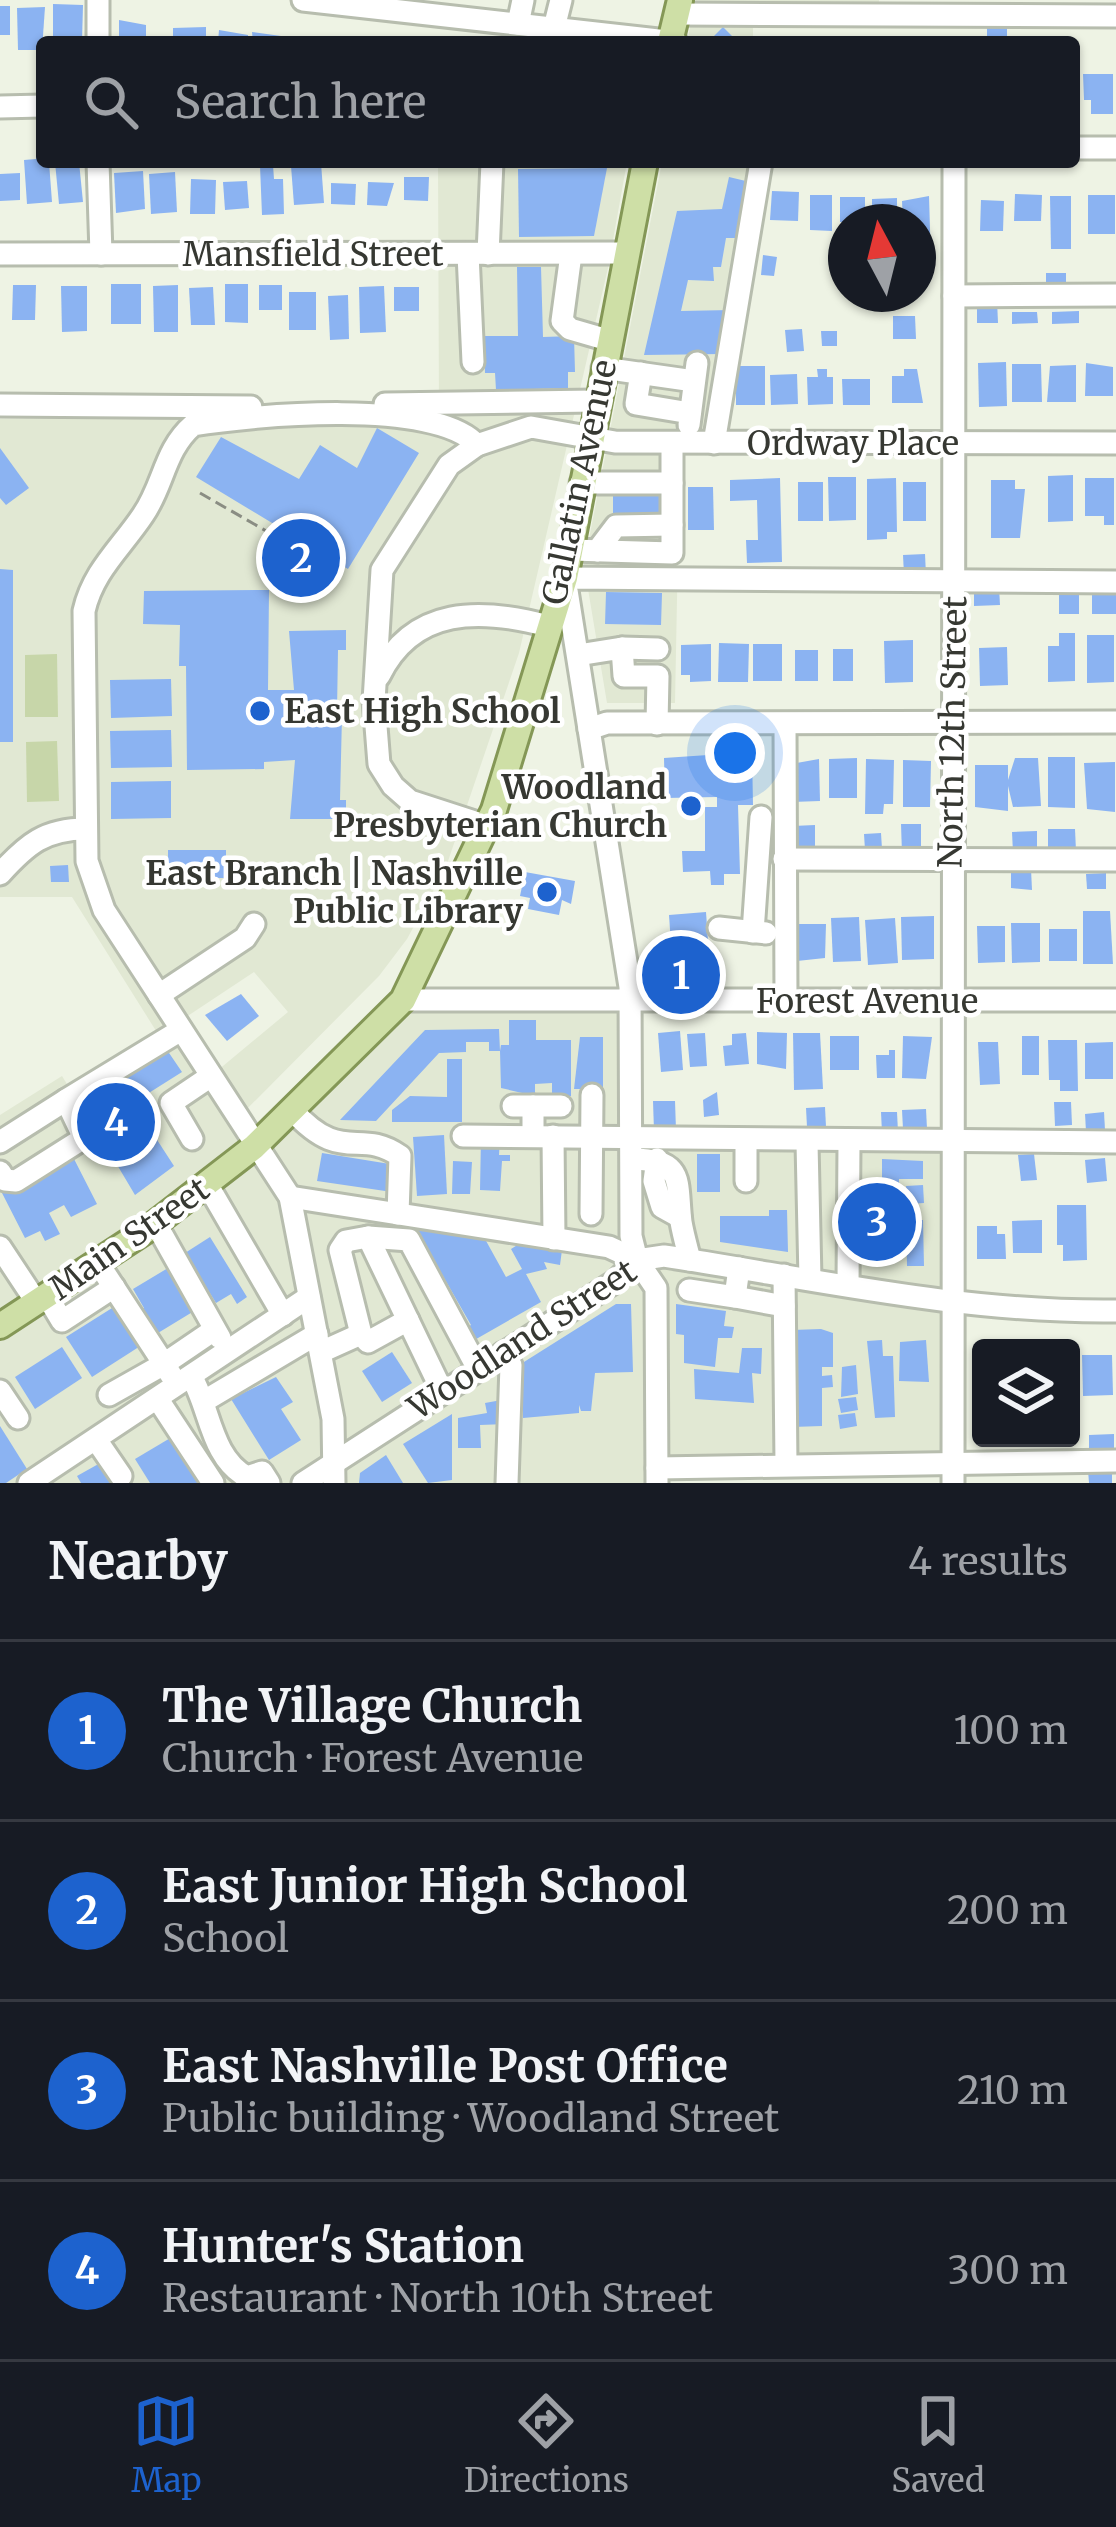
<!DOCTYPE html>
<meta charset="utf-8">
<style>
:root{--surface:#171b24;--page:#20242c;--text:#f1f3f6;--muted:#9ea1a6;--line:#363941;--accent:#1d62ce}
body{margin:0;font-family:Merriweather,serif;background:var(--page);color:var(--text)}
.controls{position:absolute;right:36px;bottom:36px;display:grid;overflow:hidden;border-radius:12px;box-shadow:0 3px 9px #0004}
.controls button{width:108px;height:108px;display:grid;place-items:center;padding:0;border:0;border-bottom:3px solid var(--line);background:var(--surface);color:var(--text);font:60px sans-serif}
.compass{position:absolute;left:828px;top:204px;width:108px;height:108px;border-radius:50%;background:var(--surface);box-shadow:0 3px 9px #0004;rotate:353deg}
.you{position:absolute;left:735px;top:753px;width:42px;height:42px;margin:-30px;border:9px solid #fff;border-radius:50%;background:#1a73e8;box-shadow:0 0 0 18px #1a73e833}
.badge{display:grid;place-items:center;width:78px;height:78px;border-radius:50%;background:var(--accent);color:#fff;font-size:39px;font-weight:700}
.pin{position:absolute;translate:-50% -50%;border:6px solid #fff;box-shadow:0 3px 12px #0006}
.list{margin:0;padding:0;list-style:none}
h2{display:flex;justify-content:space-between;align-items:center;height:156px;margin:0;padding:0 48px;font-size:51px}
h2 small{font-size:39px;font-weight:400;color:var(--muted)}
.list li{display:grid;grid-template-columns:78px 1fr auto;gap:36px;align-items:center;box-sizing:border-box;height:180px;padding:0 48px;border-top:3px solid var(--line)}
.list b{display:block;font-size:45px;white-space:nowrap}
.list p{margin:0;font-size:39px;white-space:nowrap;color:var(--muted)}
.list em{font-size:39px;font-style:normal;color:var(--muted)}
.icon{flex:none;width:66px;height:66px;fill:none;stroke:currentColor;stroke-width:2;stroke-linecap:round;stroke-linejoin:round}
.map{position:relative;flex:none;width:1116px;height:1483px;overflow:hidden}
.search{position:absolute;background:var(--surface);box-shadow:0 3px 9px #0004;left:36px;right:36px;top:36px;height:132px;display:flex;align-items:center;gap:30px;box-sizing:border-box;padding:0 42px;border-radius:12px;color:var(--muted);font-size:45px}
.sheet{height:876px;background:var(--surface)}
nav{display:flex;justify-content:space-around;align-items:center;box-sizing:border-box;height:168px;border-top:3px solid var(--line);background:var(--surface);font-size:33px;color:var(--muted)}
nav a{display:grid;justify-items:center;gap:6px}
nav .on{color:var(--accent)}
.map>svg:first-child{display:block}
.built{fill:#e1e8d3;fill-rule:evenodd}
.green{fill:#c7d6a9}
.building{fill:#8bb3f2}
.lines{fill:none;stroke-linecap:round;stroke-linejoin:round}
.minor-casing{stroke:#b7bdae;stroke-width:27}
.major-casing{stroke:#849756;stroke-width:30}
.path{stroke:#8a8d83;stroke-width:3;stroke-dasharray:12 6;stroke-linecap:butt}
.minor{stroke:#fff;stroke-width:21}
.major{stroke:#cedfa6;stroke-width:24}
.poi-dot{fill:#1d62ce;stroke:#fff;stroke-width:4.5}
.labels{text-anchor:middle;stroke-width:9;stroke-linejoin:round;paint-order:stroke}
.street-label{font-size:33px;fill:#363832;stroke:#fff}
.poi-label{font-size:33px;font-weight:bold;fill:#363832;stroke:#fff;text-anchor:end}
</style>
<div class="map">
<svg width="1116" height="1483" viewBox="0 0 1116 1483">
<rect width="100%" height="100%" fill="#eef3e4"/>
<g class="built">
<path d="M696 0H879L880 12 753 14V42H687Z"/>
<path d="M438 162H627L608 268 519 653 446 867 407 939 379 976 237 1119 254 1146 403 1000 631 1003 633 1138 950 1143 953 1461 658 1468 657 1483H334V1461L303 1483H0V1115L62 1076 70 1089 158 1034 72 897H0V419L439 411ZM254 972 288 1012 211 1076 181 1030 162 1033Z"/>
<path d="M662 162H761L714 443 680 444 675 703H607L584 565Z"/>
</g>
<g class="green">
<path d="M57 654 58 717H25V655Z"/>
<path d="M57 741 59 801 27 802 26 742Z"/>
</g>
<g class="building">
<path d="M53 4 83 5 82 42 53 39Z"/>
<rect x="0" y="6" width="10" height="29"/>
<path d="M45 7 42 50H18L17 8Z"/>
<path d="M119 20 146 25V42H119Z"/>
<path d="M1007 23V42H987V24Z"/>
<path d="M206 27V42H173V28Z"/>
<path d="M723 27 738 42H708Z"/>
<path d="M219 30 248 35V42H218Z"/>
<path d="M252 32 281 36 282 42H253Z"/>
<path d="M1083 74H1113V114H1091V100H1084Z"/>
<path d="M36 151H42V162H49L52 202 27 204 24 160 36 159Z"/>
<path d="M55 162H79L83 202 59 204Z"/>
<path d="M321 163 324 203 294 205 291 166Z"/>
<path d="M273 165 274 179H283L284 214 262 215 260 166Z"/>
<path d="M607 168 594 236 519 237 518 169Z"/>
<path d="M143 171 145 209 116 213 114 173Z"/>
<path d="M175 172 177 212 151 214 149 174Z"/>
<path d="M20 173V200L0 201V174Z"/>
<path d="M404 177H429L428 201 404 200Z"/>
<path d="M729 177 750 182 739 238H726L721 267H713L714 281 688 280 681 311 731 310 722 354 644 355 677 211 722 209Z"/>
<path d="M191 179 216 180 215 214H190Z"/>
<path d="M247 181 249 208 225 210 223 182Z"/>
<path d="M368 182 394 183 387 206 367 205Z"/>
<path d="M331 183 356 184 355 205 331 204Z"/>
<path d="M772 191 799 192 798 221 770 220Z"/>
<path d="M1015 194 1042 195 1041 221H1014Z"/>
<path d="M810 195H832V231L810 230Z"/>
<rect x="1088" y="195" width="27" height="39"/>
<path d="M929 196 931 262 918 263V222H903L902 201Z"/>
<path d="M1050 196H1071V249H1051Z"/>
<rect x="840" y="197" width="25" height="25"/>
<path d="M897 198V222H872V199Z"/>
<path d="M981 200 1004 201 1003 231H980Z"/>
<path d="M763 255 777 257 774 276 761 275Z"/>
<path d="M517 267H541L543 337 574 336 575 372H568V388L496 390 495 373H485L484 336H518Z"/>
<rect x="1046" y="273" width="20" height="13"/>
<rect x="111" y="284" width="30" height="40"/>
<path d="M225 284H248V323L225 322Z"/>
<path d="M13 285H36L35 320H12Z"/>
<path d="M178 285V332H154L153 286Z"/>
<rect x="259" y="285" width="23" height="25"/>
<path d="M61 286H87V331L62 332Z"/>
<path d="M384 286 386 332 360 333 359 287Z"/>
<path d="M213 287 215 325H191L189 288Z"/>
<rect x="394" y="287" width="25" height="24"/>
<rect x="289" y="292" width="27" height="38"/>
<path d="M348 295 349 339 330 340 328 296Z"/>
<path d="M977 300H997L998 323H977Z"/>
<path d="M1079 311V323L1052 324V312Z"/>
<path d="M1012 312H1037L1038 323 1012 324Z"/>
<path d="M893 316H915L916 339H893Z"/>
<path d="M802 329 804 351 787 352 785 330Z"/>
<path d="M821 331H837V346H822Z"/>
<path d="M1006 362 1007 406 979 407 978 363Z"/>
<path d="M1086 363 1113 367V396H1085Z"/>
<path d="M1012 364H1041L1042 402H1012Z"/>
<path d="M1076 365V402H1047L1050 366Z"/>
<rect x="736" y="366" width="29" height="39"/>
<path d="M817 369H827V377H833V404L808 405 807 377H818Z"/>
<path d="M904 369H917L923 403H892V376H904Z"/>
<path d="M797 374 798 404 771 405 770 375Z"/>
<path d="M842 379H870V405H843Z"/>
<path d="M377 428 419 453 348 569 196 477 221 437 299 479 320 445 357 468Z"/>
<path d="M0 448 29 488 6 505 0 498Z"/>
<path d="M1073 475V521L1048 522V476Z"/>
<path d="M828 477H856V520L829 521Z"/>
<path d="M780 478 782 562 747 563 746 540H758L757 500 730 501V480Z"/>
<path d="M896 478 897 532H887V539L867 540V479Z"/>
<path d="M1085 478H1114V525H1104V516H1085Z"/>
<path d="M991 480H1015V489H1025L1020 538H991Z"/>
<rect x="798" y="482" width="25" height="39"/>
<rect x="903" y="482" width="23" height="39"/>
<path d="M688 487H713L714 530H688Z"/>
<path d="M653 490V495H665V517H613V491Z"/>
<path d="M925 554 926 575H904L903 555Z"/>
<path d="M0 569 13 570V742H0Z"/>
<path d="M999 587 1000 605 974 606V588Z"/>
<path d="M269 590 268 690H294L289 631 346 630V650H338L337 711 342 716 340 800H346V819H290L295 760 264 762V769L187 770 186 666H179L180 625 143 624 144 591Z"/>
<path d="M606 592 662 593 661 625 605 624Z"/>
<rect x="1059" y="593" width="20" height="21"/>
<rect x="1092" y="594" width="24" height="20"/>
<path d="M1059 633H1075V681L1048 682V646H1059Z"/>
<path d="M1087 635H1114V682L1087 683Z"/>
<path d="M913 640V682L885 683 884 641Z"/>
<path d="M719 643 749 644 748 682H718Z"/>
<path d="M711 644V681L690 682V675H681V645Z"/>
<rect x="753" y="644" width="29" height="37"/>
<path d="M1007 647 1008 685 980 686 979 648Z"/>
<rect x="833" y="649" width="20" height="32"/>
<rect x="795" y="650" width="23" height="31"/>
<path d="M171 679 172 716 111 718 110 680Z"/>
<path d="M171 730 172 767 111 768 110 731Z"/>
<path d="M752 752 753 805H738L740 874H724V885H711L710 871 683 872 682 851H705V807H717V797L665 798 664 758Z"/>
<path d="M1048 757H1075V808L1048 807Z"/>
<path d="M857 758V798H829V759Z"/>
<path d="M1015 758H1038L1041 806 1013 807 1008 786V811L975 807V765H1008V780Z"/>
<path d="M819 759 820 801 792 802 791 764Z"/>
<path d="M866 759 894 760 893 804H884L883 814H865Z"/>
<path d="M903 760 931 761 930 807H903Z"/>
<path d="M1115 762V812L1087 809 1084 763Z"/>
<path d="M171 781V818L111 819V782Z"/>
<path d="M901 824H921V853L902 854Z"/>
<path d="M815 825V849H794L793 826Z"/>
<path d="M1048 829H1075L1076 851 1048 850Z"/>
<path d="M1037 831V852L1013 853 1012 832Z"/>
<path d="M881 833 882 849 865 850 864 834Z"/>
<rect x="168" y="850" width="58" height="28"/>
<path d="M68 865 69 882H51L50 866Z"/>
<path d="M1031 869 1032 890 1011 888V870Z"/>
<path d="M525 872 575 881 571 904 562 900 559 915 528 909 530 898 520 896Z"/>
<path d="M1106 873V889H1087L1086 874Z"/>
<path d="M1083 911H1110L1113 964H1083Z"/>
<path d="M706 912 708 941 671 944 669 915Z"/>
<path d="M934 916V959L902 960 901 917Z"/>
<path d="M859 917 861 961 833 962 831 918Z"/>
<path d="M895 918 898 963 868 965 865 920Z"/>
<path d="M1011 923H1040V962L1012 963Z"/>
<path d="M797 924H826L825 958 797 961Z"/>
<path d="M977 926H1005V962L978 963Z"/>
<rect x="1049" y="929" width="28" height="32"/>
<path d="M241 994 259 1016 227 1041 205 1015Z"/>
<path d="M509 1020H536V1040H571V1096H552V1083L535 1084V1096L501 1088 500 1051 501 1045H509Z"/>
<path d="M499 1029 500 1051H489V1042H466V1052L439 1053 376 1121 340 1120 425 1030Z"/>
<path d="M680 1031 683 1070 661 1072 658 1033Z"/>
<path d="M757 1032 787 1033 786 1069 757 1064Z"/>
<path d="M705 1033 707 1066 690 1067 687 1034Z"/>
<path d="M746 1033 749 1064 725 1066 723 1046 732 1045V1034Z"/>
<path d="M793 1033H820L823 1089 794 1090Z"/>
<rect x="830" y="1036" width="29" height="34"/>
<path d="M903 1036 932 1037 926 1079 902 1078Z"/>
<rect x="1022" y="1036" width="17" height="39"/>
<path d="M580 1037H603V1089H574Z"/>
<path d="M1048 1040H1077L1078 1091H1060V1080H1049Z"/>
<path d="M978 1042H998L1000 1084 980 1085Z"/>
<path d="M1113 1042V1079H1085V1043Z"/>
<path d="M167 1050 182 1072 144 1096 148 1102 142 1106 150 1118 138 1125 143 1133 150 1129 174 1166 135 1195 81 1104Z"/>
<path d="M889 1050H895V1078H877L876 1055H889Z"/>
<path d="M447 1059H462V1122H392V1110L410 1096 447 1097Z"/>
<path d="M717 1092 719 1115 704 1117 703 1100Z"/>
<path d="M653 1101H675L676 1130 654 1131Z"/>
<path d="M1054 1102H1071L1072 1125 1055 1126Z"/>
<path d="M825 1107 826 1127H807L806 1108Z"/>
<path d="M926 1109 927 1129H903L902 1110Z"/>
<path d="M881 1112H897L898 1132 882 1133Z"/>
<path d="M1104 1112 1105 1130 1086 1131 1085 1114Z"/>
<path d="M444 1135 447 1194 417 1196 413 1137Z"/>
<path d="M481 1137 500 1138 499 1155H510V1161H502L500 1191 480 1190Z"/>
<path d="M322 1153 396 1165 392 1192 317 1181Z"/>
<rect x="697" y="1154" width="23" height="38"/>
<path d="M1034 1154 1037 1180 1021 1181 1018 1155Z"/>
<path d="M73 1157 97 1204 71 1217 64 1205 49 1213 60 1234 45 1241 40 1231 25 1238 2 1193Z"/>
<path d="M1105 1158 1107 1181 1087 1183 1085 1160Z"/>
<path d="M882 1159 923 1161V1179H899V1256H855V1181H882Z"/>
<path d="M453 1161 472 1162 470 1194H452Z"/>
<path d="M923 1185 924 1203 908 1204 906 1186Z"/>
<path d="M1057 1205H1086L1087 1260 1063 1261V1245H1057Z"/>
<path d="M769 1210H787L788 1252 720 1242V1216H769Z"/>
<path d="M906 1220H923L924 1266H907Z"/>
<path d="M1042 1220V1253H1013L1012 1221Z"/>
<path d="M977 1226H997V1234H1005L1006 1259H977Z"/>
<path d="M416 1229 485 1239 506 1277 522 1269 511 1249 519 1244 562 1250 560 1265 544 1262 547 1269 526 1274 541 1302 471 1342 464 1329 471 1325Z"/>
<path d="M210 1237 247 1297 237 1304 231 1294 216 1303 185 1253Z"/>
<path d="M173 1265 199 1308 158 1333 152 1324 146 1328 136 1312 144 1308 133 1289Z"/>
<path d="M120 1303 145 1343 92 1377 66 1337Z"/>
<path d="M616 1304H631L633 1372 595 1373 591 1411H581L579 1405V1413L523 1418V1410H517L516 1367Z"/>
<path d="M676 1304 726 1311 724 1326 734 1327 732 1338H718L715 1367 684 1363V1335L676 1334Z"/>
<path d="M821 1329 833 1333V1367H822V1376L832 1375 833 1387 822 1388V1426L792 1427V1330Z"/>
<path d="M882 1340 883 1356H893L895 1417 875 1418 867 1341Z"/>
<path d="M926 1340 929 1382 899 1381 900 1342Z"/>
<path d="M62 1347 82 1378 35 1409 15 1377Z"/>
<path d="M742 1348H762L761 1374 752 1373 754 1403 695 1399 694 1369 739 1373Z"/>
<path d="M392 1352 412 1383 382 1402 362 1371Z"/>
<path d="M1082 1355H1112L1113 1395 1083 1396Z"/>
<path d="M856 1365 858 1394 841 1397 842 1367Z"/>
<path d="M276 1377 293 1402 281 1409 301 1440 269 1460 231 1399Z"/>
<path d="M856 1397 858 1410 841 1413 838 1399Z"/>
<path d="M507 1399 506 1424 480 1425 481 1448H458V1418L487 1413 485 1403Z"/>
<path d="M855 1413 857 1426 840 1429 838 1415Z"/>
<path d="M452 1414V1480L428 1483 403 1444Z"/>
<path d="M975 1419H981V1438H1009L1010 1443 976 1444Z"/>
<path d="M0 1426 27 1469 6 1483H0Z"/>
<path d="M1114 1434V1451H1089V1435Z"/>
<path d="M172 1437 201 1483H150L135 1459Z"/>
<path d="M386 1455 403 1483H359L360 1473Z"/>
<path d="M102 1462 114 1483H81L77 1476Z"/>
<path d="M1088 1470H1112V1483H1089Z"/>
</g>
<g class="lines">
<g class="minor-casing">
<g id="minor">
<path d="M303 0 676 42"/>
<path d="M677 14 1116 16"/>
<path d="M518 24 523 0"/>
<path d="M554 28 561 0"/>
<path d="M98 42V0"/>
<path d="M0 107 42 106"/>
<path d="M1074 148H1116"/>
<path d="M98 162 101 254"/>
<path d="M0 254 626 253"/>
<path d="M468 254 473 362"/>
<path d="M488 254 492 162"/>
<path d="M571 254 562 321 570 329 608 340"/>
<path d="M954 296 1116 295"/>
<path d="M603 368 694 381"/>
<path d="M641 373 636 404 690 413"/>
<path d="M385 404 595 401"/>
<path d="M0 405 251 407"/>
<path d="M689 425 697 363"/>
<path d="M714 443 761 162"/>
<path d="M581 483H672"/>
<path d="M571 550 672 553V443"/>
<path d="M597 551 616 526 672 525"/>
<path d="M622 648 658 649"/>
<path d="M578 655 622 648 624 676H658L657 724"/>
<path d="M379 676C413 606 481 608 548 626"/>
<path d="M785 725 786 1000"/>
<path d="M589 729 607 723 1116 722"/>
<path d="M487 826 410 801 393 786 379 764 374 701 382 570 449 465 477 445 531 427 615 442 1116 443"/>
<path d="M784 859 1116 860"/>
<path d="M0 874C27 844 45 829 86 829"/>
<path d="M719 928 766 933"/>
<path d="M753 932 761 817"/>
<path d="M159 995 245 938 254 924"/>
<path d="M403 1000H1116"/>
<path d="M513 1106H533V1136"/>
<path d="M533 1106H561"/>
<path d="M292 1110C343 1166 358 1127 400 1156L398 1214"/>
<path d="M463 1136 1116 1142"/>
<path d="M553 1136 554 1239"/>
<path d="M192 1139 171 1103 211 1076"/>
<path d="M0 1142 66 1100"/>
<path d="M746 1142V1181"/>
<path d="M807 1143 810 1279"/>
<path d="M632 1159C686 1160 676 1181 681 1222 683 1234 687 1248 690 1260"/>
<path d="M657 1159 654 1181 662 1207 680 1217"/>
<path d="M0 1172 5 1180 16 1181 84 1138 66 1100 181 1030"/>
<path d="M207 1184 283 1315"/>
<path d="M290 1197 609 1247 637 1260"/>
<path d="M591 1214 592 1095"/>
<path d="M156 1224 220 1338"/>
<path d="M368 1237 409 1240 478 1369"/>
<path d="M0 1247 37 1303"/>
<path d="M98 1263 164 1364 214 1330"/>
<path d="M784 1275 786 1464"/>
<path d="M848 1285 849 1143"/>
<path d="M689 1290 735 1297 739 1268"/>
<path d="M47 1296 62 1321 114 1287"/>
<path d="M735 1297 784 1306"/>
<path d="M361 1334 340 1250 346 1241 368 1237 442 1391"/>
<path d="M321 1352 361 1334 368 1342 408 1320"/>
<path d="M503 1353 511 1365 507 1483"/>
<path d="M192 1378C210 1408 211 1458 247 1477L262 1472 269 1483"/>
<path d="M0 1391 18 1418"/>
<path d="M109 1395 164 1364 171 1375"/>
<path d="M206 1400 317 1334"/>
<path d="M159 1401 213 1483"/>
<path d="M97 1441 121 1476"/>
<path d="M657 1468 1116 1461"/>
<path d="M29 1483 309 1297"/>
<path d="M303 1483 616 1281 637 1260 664 1256C814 1279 964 1313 1116 1311"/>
<path d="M334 1483 333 1419 290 1197 104 910 87 861 84 611C93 571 121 548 143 515 164 485 164 450 193 425 252 415 436 398 477 445"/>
<path d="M657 1483 656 1288 637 1260 631 1236 630 987 565 578 1116 582"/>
<path d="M953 1483 954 162"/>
</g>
</g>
<g class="major-casing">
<g id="major">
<path d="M670 42 680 0"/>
<path d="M0 1326 148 1229 254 1147 403 1000 494 810 565 578 645 162"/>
</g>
</g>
<g class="path">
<path d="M200 493 322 563"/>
<path d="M519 833 530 837"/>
</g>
<use href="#minor" class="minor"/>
<use href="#major" class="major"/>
</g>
<g class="poi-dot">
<circle cx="260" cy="711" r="12"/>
<circle cx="691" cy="806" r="12"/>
<circle cx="547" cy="892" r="12"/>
</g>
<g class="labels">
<g class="street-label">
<text x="313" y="266">Mansfield Street</text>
<text x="853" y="455">Ordway Place</text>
<text transform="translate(579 482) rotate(-78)" y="12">Gallatin Avenue</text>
<text transform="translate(952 732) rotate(-89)" y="12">North 12th Street</text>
<text x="867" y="1013">Forest Avenue</text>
<text transform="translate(129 1238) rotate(-35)" y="12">Main Street</text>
<text transform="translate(522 1339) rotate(-33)" y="12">Woodland Street</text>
</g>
<g class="poi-label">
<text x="284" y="723" text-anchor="start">East High School</text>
<text x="667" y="799">Woodland<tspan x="667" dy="38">Presbyterian Church</tspan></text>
<text x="523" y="885">East Branch | Nashville<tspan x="523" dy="38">Public Library</tspan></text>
</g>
</g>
</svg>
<div class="controls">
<button><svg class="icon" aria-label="layers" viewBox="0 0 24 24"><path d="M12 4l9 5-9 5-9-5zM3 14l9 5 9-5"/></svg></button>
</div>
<svg class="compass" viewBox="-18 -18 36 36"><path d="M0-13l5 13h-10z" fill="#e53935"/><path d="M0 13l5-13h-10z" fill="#9ea1a6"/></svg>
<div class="you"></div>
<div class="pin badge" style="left:681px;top:975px">1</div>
<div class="pin badge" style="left:301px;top:558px">2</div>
<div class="pin badge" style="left:877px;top:1222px">3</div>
<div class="pin badge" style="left:116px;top:1122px">4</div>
<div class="search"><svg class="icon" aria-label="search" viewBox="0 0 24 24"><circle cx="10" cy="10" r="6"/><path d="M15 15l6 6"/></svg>Search here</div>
</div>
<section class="sheet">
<h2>Nearby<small>4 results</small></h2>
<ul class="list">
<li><span class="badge">1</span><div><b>The Village Church</b><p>Church · Forest Avenue</p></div><em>100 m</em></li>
<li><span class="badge">2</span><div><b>East Junior High School</b><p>School</p></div><em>200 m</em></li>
<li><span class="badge">3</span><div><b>East Nashville Post Office</b><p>Public building · Woodland Street</p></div><em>210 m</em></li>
<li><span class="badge">4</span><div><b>Hunter's Station</b><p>Restaurant · North 10th Street</p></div><em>300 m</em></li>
</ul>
</section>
<nav>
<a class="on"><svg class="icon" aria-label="map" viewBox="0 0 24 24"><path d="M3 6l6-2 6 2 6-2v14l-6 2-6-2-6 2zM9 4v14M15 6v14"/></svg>Map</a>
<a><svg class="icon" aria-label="directions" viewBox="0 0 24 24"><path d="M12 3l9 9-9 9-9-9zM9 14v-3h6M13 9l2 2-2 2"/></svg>Directions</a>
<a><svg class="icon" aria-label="saved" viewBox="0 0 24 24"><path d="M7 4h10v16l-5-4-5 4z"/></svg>Saved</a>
</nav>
